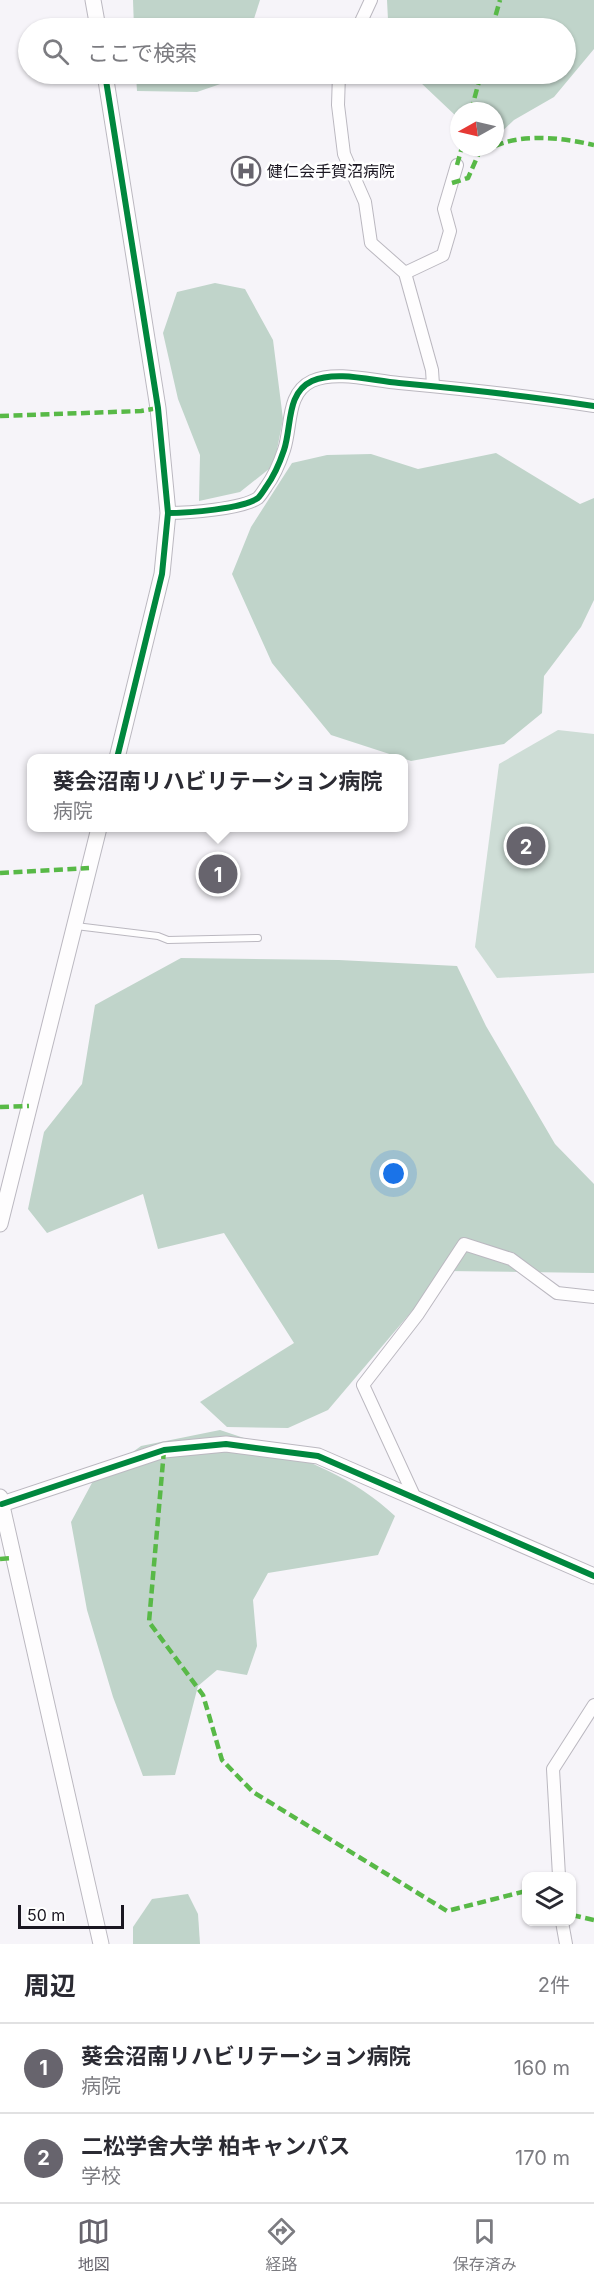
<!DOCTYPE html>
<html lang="ja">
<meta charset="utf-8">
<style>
:root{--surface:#fff;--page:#f7f7f7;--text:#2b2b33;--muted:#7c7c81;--line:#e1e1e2;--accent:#67646d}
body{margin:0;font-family:Inter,"Noto Sans JP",sans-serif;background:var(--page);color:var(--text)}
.controls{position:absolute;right:18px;bottom:18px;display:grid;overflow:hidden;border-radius:12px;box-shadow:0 2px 4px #0004}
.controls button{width:54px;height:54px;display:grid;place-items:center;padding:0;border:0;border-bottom:2px solid var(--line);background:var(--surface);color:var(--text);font:30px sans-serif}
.compass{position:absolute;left:450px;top:102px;width:54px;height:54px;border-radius:50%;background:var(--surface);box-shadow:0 2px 4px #0004;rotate:262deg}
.scale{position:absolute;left:18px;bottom:15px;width:106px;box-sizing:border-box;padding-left:6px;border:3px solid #1a1621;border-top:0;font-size:16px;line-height:21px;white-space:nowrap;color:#1a1621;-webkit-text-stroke:4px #fff;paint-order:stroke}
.you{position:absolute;left:394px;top:1174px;width:21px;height:21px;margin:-15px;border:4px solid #fff;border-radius:50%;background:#1a73e8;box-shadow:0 0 0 9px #1a73e833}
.badge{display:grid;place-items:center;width:39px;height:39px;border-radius:50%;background:var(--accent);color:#fff;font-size:20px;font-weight:700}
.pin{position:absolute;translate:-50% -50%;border:3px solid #fff;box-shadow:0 2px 6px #0006}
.popup{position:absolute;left:27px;top:754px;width:381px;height:78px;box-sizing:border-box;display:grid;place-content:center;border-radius:12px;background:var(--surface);filter:drop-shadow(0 2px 4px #0005);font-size:20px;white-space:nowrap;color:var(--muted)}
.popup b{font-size:22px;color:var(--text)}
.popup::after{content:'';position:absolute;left:50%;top:100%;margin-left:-12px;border:12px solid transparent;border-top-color:var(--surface)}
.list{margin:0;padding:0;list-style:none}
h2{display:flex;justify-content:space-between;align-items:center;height:78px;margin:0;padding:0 24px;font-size:26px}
h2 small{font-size:20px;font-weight:400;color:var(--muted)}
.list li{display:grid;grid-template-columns:39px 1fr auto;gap:18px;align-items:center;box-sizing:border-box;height:90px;padding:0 24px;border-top:2px solid var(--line)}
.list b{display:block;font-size:22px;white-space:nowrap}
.list p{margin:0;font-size:20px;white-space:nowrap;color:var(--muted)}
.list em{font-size:20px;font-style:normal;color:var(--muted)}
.icon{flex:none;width:33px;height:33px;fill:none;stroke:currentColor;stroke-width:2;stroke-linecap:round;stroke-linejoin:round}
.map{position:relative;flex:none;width:594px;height:1944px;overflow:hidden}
.search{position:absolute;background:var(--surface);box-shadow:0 2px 4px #0004;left:18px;right:18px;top:18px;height:66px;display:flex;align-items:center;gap:15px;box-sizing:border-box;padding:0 21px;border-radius:33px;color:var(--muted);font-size:22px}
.sheet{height:258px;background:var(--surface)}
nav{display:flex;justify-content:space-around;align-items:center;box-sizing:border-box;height:84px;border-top:2px solid var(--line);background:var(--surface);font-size:16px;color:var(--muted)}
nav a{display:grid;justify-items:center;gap:3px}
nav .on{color:var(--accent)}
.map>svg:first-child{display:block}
.green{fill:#ceddd6}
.forest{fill:#c0d4ca}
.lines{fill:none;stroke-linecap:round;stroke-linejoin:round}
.service-casing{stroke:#bbb8c0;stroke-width:8}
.minor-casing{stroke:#bbb8c0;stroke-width:14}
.tertiary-casing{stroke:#bbb8c0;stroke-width:17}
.service{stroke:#fefdfe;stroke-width:6}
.minor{stroke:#fefdfe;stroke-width:12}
.tertiary{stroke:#fefdfe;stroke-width:15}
.quiet{stroke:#58b947;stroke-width:4.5;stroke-dasharray:9 4.5;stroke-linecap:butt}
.cycleway-casing{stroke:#fff;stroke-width:10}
.cycleway{stroke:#00873e;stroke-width:6}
.labels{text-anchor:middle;stroke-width:5;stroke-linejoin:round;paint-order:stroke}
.poi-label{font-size:16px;fill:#1a1621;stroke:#fff;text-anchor:start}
</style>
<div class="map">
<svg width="594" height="1944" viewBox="0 0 594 1944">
<rect width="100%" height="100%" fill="#f6f4f9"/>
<path class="green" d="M558 730 594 734V973L497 978 475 947 499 764Z"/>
<g class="forest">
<path d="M133 0H260L251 28H134Z"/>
<path d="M387 0H594V49L554 97 514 120 495 138V111H459V122L457 117 420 82 415 74H566V28H392L388 20Z"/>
<path d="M136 74H237L235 79 197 92 137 91Z"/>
<path d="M215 283 245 289 273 340 283 419 274 465 240 492 199 501 200 455 178 399 163 333 177 292Z"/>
<path d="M496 453 580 504 594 498V600L581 627 544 676 542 713 504 744 411 761 331 735 272 663 232 574 251 527 292 463 327 455 371 454 418 469Z"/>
<path d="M181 958 339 960 457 966 486 1026 555 1144 594 1184V1273L446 1271 328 1410 288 1428 227 1427 200 1402 294 1343 224 1233 158 1249 143 1194 47 1233 28 1209 44 1132 82 1084 95 1005Z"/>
<path d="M220 1430C282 1451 347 1470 395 1516L378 1555 268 1573 253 1600 257 1646 247 1675 217 1670 198 1686 175 1775 143 1776 113 1697 87 1610 71 1522 93 1481 141 1446Z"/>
<path d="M188 1894 198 1914 200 1944H133V1927L152 1899Z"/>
</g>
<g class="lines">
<g class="service-casing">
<path id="service" d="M76 926 158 936 168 940 258 938"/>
</g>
<g class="minor-casing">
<g id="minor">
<path d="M358 28 371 0"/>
<path d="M339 74 338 105 344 154 365 202 371 243 405 273 432 370 433 385"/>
<path d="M405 273 443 255 450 231 444 209 457 165"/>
<path d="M168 513C188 513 242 509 258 498 261 495 264 490 266 487 274 476 280 462 284 450 292 426 286 393 312 381 337 370 373 381 399 383 464 389 529 396 594 406"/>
<path d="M415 1498 363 1385 418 1314 464 1244 511 1259 557 1293 594 1297"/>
<path d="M559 1876 553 1769 594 1705"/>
<path d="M562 1922 566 1944"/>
</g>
</g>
<g class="tertiary-casing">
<g id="tertiary">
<path d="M93 0 98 28"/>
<path d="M105 74 158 408 168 513 162 574 117 758"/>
<path d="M0 1224 99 828"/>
<path d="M0 1497 101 1944"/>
<path d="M2 1504 164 1450 226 1444 318 1456 594 1576"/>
</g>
</g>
<use href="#service" class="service"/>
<use href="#minor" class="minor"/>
<use href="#tertiary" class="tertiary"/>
<g class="quiet">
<path d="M492 28 500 0"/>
<path d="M471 111 481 74"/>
<path d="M495 146C525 133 563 138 594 145"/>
<path d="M457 165 462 147"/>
<path d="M452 183 468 178 479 153 493 147"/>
<path d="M0 416 141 411 158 408"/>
<path d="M0 873 89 868"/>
<path d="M0 1107 29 1106"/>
<path d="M164 1450 149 1622 203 1695 222 1760 253 1792 447 1911 526 1891"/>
<path d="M0 1559 13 1558"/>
<path d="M572 1915 594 1920"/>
</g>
<g class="cycleway-casing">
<g id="cycleway">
<path d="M105 74 158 408 168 513 162 574 117 758"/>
<path d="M168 513C188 513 242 509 258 498 261 495 264 490 266 487 274 476 280 462 284 450 292 426 286 393 312 381 337 370 373 381 399 383 464 389 529 396 594 406"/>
<path d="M2 1504 164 1450 226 1444 318 1456 594 1576"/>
</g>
</g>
<use href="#cycleway" class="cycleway"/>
</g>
<defs>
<g id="hospital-ring" transform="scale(1.5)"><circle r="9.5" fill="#fff" stroke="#67646d" stroke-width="1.5"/><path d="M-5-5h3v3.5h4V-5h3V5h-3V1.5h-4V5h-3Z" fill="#67646d"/></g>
</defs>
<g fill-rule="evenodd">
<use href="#hospital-ring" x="246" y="171"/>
</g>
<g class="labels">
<g class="poi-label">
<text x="267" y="177">健仁会手賀沼病院</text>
</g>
</g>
</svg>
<div class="controls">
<button><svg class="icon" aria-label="layers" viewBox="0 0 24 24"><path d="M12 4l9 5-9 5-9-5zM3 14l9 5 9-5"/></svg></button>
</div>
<svg class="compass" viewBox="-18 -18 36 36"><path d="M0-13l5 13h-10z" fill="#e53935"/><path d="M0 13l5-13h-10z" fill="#7c7c81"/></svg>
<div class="scale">50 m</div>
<div class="you"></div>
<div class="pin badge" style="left:218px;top:874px">1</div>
<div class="popup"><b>葵会沼南リハビリテーション病院</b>病院</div>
<div class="pin badge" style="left:526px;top:846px">2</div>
<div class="search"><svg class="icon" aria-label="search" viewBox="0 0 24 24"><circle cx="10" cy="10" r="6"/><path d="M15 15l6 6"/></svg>ここで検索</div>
</div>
<section class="sheet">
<h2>周辺<small>2件</small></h2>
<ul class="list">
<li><span class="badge">1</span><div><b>葵会沼南リハビリテーション病院</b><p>病院</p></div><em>160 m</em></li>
<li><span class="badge">2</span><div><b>二松学舍大学 柏キャンパス</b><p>学校</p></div><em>170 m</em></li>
</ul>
</section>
<nav>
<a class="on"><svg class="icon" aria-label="map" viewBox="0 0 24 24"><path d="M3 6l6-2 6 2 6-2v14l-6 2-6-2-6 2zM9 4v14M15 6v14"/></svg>地図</a>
<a><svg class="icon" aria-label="directions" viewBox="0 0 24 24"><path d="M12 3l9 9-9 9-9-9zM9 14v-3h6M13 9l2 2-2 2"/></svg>経路</a>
<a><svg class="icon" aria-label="saved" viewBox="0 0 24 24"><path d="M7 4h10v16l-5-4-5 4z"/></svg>保存済み</a>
</nav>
